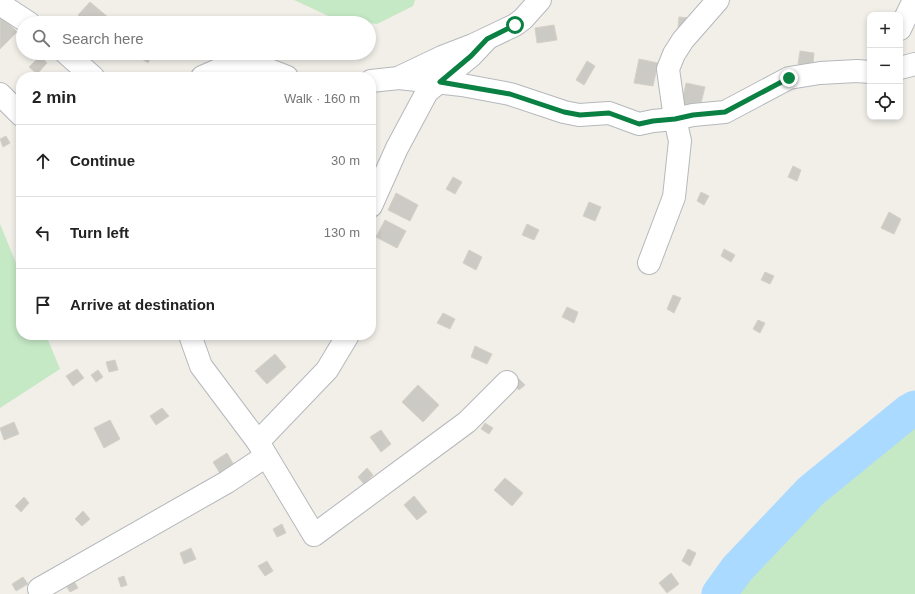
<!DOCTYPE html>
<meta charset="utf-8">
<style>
:root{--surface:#fff;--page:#f6f6f6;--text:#222;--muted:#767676;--line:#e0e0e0}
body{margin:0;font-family:Arial,sans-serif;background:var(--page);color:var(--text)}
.controls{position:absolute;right:12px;top:12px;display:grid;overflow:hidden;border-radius:8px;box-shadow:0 2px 6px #0003}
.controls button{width:36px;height:36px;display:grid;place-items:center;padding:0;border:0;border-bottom:1px solid var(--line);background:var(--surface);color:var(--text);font:20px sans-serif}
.stop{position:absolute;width:12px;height:12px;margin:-9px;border:3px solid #0b8043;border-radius:50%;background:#fff}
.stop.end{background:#0b8043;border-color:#fff;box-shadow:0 1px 4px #0008}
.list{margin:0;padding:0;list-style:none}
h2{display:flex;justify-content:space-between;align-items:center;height:52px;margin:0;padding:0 16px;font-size:17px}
h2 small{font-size:13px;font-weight:400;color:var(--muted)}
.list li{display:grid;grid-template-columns:26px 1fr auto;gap:12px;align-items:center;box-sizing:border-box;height:72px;padding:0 16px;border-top:1px solid var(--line)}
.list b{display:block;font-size:15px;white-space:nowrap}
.list em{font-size:13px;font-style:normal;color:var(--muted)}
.icon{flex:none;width:22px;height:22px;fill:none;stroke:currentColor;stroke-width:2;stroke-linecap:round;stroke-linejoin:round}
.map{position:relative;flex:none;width:915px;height:594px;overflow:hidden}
.search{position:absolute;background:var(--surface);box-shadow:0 2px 6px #0003;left:16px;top:16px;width:360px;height:44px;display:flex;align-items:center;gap:10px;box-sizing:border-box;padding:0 14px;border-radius:22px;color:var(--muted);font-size:15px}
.panel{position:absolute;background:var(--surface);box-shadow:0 2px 6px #0003;left:16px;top:72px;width:360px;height:268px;border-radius:16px}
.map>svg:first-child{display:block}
.green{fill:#c5e8c5}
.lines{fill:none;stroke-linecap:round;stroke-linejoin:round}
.river{stroke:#aadaff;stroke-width:35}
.building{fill:#cccac5;stroke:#d6d1c6}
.minor-casing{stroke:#b5b8bc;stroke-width:24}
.minor{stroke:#fff;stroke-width:22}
.route{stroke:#0b8043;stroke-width:5}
</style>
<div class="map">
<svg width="915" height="594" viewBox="0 0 915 594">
<rect width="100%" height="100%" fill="#f1efe8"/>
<g class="green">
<path d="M294 0H415L413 6 377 24 335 19Z"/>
<path d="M0 224 21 275V335H46L60 369 0 408Z"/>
<path d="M915 416V594H720L789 518Z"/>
</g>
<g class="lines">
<path class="river" d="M719 594 737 569 811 491 908 412 915 408"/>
</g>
<g class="building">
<path d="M90 2 109 18 104 23H86L78 15Z"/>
<path d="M1 15 17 32 0 49V17Z"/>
<path d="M679 17 689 18 688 29 678 28Z"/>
<path d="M554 25 557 40 537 43 535 28Z"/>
<path d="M800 51 814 53 813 65 798 64Z"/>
<path d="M137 53H153L148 63 136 55Z"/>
<path d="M40 56 47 63 37 74 29 67Z"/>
<path d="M639 59 658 63 653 86 634 83Z"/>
<path d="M587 61 595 66 584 85 576 80Z"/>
<path d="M686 83 705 87 699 111 681 107Z"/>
<path d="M6 136 10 143 3 147 0 139Z"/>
<path d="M793 166 801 170 797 181 788 177Z"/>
<path d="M453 177 462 182 455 194 446 189Z"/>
<path d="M701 192 709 196 704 205 697 201Z"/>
<path d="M396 193 418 205 410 221 388 210Z"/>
<path d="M589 202 601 207 595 221 583 216Z"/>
<path d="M889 212 901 219 894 234 881 228Z"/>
<path d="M385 220 406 231 397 248 376 237Z"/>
<path d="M527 224 539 230 534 240 522 235Z"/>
<path d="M724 249 735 255 731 262 721 256Z"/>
<path d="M469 250 482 257 476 270 463 263Z"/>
<path d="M765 272 774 276 770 284 761 280Z"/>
<path d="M673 295 681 298 674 313 667 309Z"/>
<path d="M567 307 578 312 574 323 562 317Z"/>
<path d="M443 313 455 319 450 329 437 323Z"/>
<path d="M758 320 765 323 760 333 753 329Z"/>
<path d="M475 346 492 354 487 364 471 357Z"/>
<path d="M275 354 286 367 267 384 255 371Z"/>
<path d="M115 360 118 370 109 372 106 362Z"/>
<path d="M77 369 84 378 73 386 66 376Z"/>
<path d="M98 370 103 377 96 382 91 375Z"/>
<path d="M518 378 525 385 519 390 513 384Z"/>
<path d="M418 385 439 405 423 422 402 402Z"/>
<path d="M162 408 169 416 156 425 150 416Z"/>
<path d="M110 420 120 439 104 448 94 428Z"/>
<path d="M14 422 19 434 4 440 0 428Z"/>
<path d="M485 423 493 428 489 434 481 429Z"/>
<path d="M381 430 391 444 381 452 370 437Z"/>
<path d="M227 453 235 467 221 475 213 462Z"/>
<path d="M367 468 373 475 364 484 358 477Z"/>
<path d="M505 478 523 493 512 506 494 490Z"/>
<path d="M414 496 427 512 417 520 404 505Z"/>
<path d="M24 497 29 503 21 512 15 506Z"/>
<path d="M83 511 90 519 82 526 75 519Z"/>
<path d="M282 524 286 533 277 537 273 529Z"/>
<path d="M191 548 196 559 184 564 180 553Z"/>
<path d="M688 549 696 553 690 566 682 561Z"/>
<path d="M267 561 273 571 265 576 258 566Z"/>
<path d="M671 573 679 584 667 593 659 583Z"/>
<path d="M71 576 78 588 70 592 63 581Z"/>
<path d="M124 576 127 585 121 587 118 578Z"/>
<path d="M23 577 28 584 16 591 12 584Z"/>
</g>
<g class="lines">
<g class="minor-casing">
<g id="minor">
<path d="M0 4 29 23"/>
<path d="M900 29 914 0"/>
<path d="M66 53 93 77"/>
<path d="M900 68 915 64"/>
<path d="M202 77 218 70 254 64 287 77"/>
<path d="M400 77 442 57 473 45 515 25 523 19 540 0"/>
<path d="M371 81 399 78 462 85 510 94 564 112 579 115 609 113 639 124 653 121 675 119 693 115 725 112 789 78 820 73 857 71 870 72"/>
<path d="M0 94 21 115"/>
<path d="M371 206 397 148 427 92 471 56 487 39"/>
<path d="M649 263 674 197 680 141 675 119 668 69 674 54 683 40 718 0"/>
<path d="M190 335 201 366 258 442 327 370 348 335"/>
<path d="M258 442 314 535 467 422 507 382"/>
<path d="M41 594 39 589 227 482 266 456"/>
</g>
</g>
<use href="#minor" class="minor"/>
</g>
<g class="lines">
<path class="route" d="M515 25 487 39 471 56 440 82 510 94 564 112 580 115 609 113 639 124 653 121 675 119 693 115 725 112 789 78"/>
</g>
</svg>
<div class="controls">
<button>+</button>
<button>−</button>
<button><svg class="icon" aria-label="locate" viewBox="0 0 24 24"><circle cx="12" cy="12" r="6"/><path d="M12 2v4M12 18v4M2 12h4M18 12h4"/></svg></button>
</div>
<div class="stop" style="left:515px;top:25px"></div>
<div class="stop end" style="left:789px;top:78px"></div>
<div class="search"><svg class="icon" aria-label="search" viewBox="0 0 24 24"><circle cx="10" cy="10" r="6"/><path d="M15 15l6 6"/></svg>Search here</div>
<section class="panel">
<h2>2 min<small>Walk · 160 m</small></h2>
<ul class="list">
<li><svg class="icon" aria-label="ahead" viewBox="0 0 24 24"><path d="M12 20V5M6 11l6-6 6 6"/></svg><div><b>Continue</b></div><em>30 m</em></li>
<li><svg class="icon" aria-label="left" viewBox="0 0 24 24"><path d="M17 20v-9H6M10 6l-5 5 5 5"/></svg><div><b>Turn left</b></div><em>130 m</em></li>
<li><svg class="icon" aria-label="arrive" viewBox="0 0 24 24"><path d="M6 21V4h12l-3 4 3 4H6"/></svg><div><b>Arrive at destination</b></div></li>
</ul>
</section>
</div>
